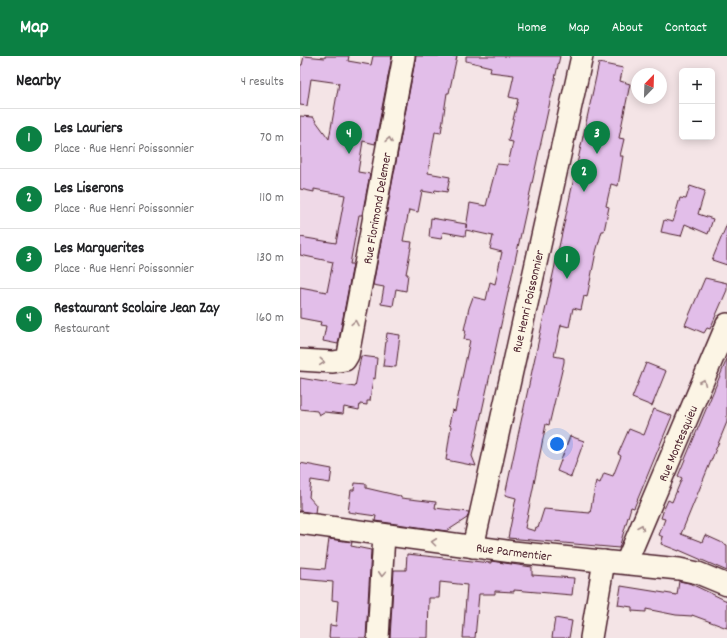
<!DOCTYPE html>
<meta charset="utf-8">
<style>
:root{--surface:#fff;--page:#f2f2f2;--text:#202124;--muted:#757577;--line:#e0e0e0;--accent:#0b8043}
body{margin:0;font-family:Dekko,sans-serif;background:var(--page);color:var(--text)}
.controls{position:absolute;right:12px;top:12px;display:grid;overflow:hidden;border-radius:6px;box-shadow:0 2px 10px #0003}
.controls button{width:36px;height:36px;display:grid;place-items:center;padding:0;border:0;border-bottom:1px solid var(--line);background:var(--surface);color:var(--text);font:20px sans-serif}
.compass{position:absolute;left:331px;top:12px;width:36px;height:36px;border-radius:50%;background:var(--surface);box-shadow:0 2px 10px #0003;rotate:23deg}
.you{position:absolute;left:257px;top:388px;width:14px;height:14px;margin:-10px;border:3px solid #fff;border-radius:50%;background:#1a73e8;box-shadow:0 0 0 6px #1a73e833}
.badge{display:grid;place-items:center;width:26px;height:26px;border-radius:50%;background:var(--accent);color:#fff;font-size:13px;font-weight:700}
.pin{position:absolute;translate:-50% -33px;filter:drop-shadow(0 1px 2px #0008)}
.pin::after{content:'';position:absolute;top:21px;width:14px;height:12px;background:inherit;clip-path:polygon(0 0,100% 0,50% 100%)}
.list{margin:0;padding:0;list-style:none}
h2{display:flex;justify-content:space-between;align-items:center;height:52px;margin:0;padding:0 16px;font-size:17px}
h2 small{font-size:13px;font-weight:400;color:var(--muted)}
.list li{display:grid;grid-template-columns:26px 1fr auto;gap:12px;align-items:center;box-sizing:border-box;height:60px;padding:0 16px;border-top:1px solid var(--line)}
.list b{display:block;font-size:15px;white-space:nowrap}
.list p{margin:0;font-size:13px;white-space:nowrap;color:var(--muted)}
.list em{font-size:13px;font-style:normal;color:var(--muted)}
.map{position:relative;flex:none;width:427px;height:582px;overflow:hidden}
header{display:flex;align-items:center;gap:24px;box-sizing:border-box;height:56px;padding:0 20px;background:var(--accent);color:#fff}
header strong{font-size:19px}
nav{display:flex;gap:22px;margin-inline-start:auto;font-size:14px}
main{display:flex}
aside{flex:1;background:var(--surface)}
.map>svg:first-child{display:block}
.built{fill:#efd9e7}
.building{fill:#e2bee9;stroke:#4a1f2b}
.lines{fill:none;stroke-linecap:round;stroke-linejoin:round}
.minor-casing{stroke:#4a1f2b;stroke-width:24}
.minor{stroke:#fcf5e5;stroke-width:21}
.oneway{stroke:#a38a88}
.labels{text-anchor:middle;stroke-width:3;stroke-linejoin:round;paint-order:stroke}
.street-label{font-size:13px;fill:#4a1f2b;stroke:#fcf5e5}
</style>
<header>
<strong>Map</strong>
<nav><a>Home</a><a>Map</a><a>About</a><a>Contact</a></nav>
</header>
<main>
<aside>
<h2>Nearby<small>4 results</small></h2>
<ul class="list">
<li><span class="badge">1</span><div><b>Les Lauriers</b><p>Place · Rue Henri Poissonnier</p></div><em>70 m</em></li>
<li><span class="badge">2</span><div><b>Les Liserons</b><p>Place · Rue Henri Poissonnier</p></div><em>110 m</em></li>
<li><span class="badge">3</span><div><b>Les Marguerites</b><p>Place · Rue Henri Poissonnier</p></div><em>130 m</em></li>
<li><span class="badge">4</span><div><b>Restaurant Scolaire Jean Zay</b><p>Restaurant</p></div><em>160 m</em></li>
</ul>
</aside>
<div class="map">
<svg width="427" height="582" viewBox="0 0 427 582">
<rect width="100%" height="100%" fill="#f4e4e6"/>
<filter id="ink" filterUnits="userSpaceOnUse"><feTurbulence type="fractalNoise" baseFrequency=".025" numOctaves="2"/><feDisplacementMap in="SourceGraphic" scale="8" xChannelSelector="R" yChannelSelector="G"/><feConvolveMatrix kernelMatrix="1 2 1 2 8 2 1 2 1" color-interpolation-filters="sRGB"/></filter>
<g filter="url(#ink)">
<path class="built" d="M0 110 71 118 45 264 22 260 0 252Z"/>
<g class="building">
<path d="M4 0 25 2V0H49L48 5 71 9 73 0H92L75 88 63 85 58 116 70 118 62 159H59L50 208H53L38 288 23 285 26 270 20 269 21 266 0 262V231L27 236 33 206 0 199V181L36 187 45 139 14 133V136L0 133V60L13 61 29 83 39 27 11 23 7 50 0 49V9H2Z"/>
<path d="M116 0H157L149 37H147L141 77 135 76 128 117 150 121 147 136 135 134 134 137 122 135 118 156 109 154 103 185 112 186 106 218H108L106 235 96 233 93 250 81 248 84 231 73 229Z"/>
<path d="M166 0H260L173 396 172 400 176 410 146 404 151 370 149 369 152 354 155 355 170 284 164 283 166 274H164L169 252 173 241 186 244 190 226 195 228 202 196 190 193 193 180 166 174 165 180 143 176 141 183 129 181 131 162 166 168V172L170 147 186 150 197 108 208 109 213 86 208 85 218 43 209 41 214 19 190 16 191 11 166 5Z"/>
<path d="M299 7 323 12 320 25 330 28 319 82 324 83 320 100H323L318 130 311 128 306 150 309 151 304 175H302L296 196 287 241 284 240 281 254 273 252 269 271 261 269 254 300 264 302V306L249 369 246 368 225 472 235 475 236 471 238 472 244 453 290 457 296 425 300 427 304 417 313 420 321 400 318 398 329 373 344 379 354 353 372 360 334 452 331 451 319 492 208 482 216 442 205 439Z"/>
<path d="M390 130 405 135 398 158 413 163 408 178 385 168 381 180 361 176 364 164 373 166 380 142 386 143Z"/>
<path d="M427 168V209L412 204Z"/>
<path d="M405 222 427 227V234L410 273 407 272 404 277 385 269Z"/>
<path d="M87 277 100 279 96 311 83 310Z"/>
<path d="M61 300 77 302 75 323 73 322 70 345H67V349L60 348 59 354 44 351 43 358 24 356 19 359 17 355 0 353V322L55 331Z"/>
<path d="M427 303V366L381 478 402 486 405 479 427 489V515L379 494V495L361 488 363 481 359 479 365 463 361 462 364 453 368 444 372 446 382 422 378 420Z"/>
<path d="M346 307 366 315 352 350 332 342Z"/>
<path d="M270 380 284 385 271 421 257 415Z"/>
<path d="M0 407 32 413 30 427 11 424 9 441 16 449 15 457 0 455Z"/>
<path d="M55 427 66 428V432L100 440 101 442 136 446 135 452 169 456 167 462 147 475 75 465 76 460 48 456 51 434H54Z"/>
<path d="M29 483 52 486 51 490 71 494 66 582H29L30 569 36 570 38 545 32 544 33 526 0 523V511L25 513Z"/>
<path d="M107 498 191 507V505L232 511V519L274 522 272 539 214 534V536L195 535V538H179L175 582H163L167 529 140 526 139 542H129L128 582H90L94 514H106Z"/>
<path d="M379 525 389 527 427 545V572L392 559V560L376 559 346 553V556L332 555V551L318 549 321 530 377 539Z"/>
<path d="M255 562 272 565 269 582H252Z"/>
</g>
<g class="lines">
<g class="minor-casing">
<g id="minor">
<path d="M0 304 33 306 45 304 48 299 104 0"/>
<path d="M0 467 213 496 379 513 398 517 427 529"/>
<path d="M173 491 282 0"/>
<path d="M326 507 427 268"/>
<path d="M78 582 84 479"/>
<path d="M291 582 304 505"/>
</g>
</g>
<use href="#minor" class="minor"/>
</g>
<defs><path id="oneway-chevron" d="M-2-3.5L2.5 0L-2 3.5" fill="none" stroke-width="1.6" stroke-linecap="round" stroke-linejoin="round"/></defs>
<g class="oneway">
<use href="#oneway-chevron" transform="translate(89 84) rotate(-80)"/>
<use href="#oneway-chevron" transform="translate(55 267) rotate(-79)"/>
<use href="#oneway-chevron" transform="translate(22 306) rotate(5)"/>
<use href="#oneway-chevron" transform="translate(403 326) rotate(-67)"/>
<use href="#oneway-chevron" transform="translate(341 471) rotate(-67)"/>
<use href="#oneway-chevron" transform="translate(134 486) rotate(-173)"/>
<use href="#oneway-chevron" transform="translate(82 518) rotate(94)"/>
</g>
</g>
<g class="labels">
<g class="street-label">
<text transform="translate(76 152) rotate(-80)" y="5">Rue Florimond Delemer</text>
<text transform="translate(227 245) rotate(-77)" y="5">Rue Henri Poissonnier</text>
<text transform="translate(377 387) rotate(-67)" y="5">Rue Montesquieu</text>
<text transform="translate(214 495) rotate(7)" y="5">Rue Parmentier</text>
</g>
</g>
</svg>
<div class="controls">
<button>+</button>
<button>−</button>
</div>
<svg class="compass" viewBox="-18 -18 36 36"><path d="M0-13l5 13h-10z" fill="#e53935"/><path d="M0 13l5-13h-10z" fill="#757577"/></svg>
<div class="you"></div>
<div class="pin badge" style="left:267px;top:223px">1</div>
<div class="pin badge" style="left:284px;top:136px">2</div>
<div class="pin badge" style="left:297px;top:98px">3</div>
<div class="pin badge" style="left:49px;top:98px">4</div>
</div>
</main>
